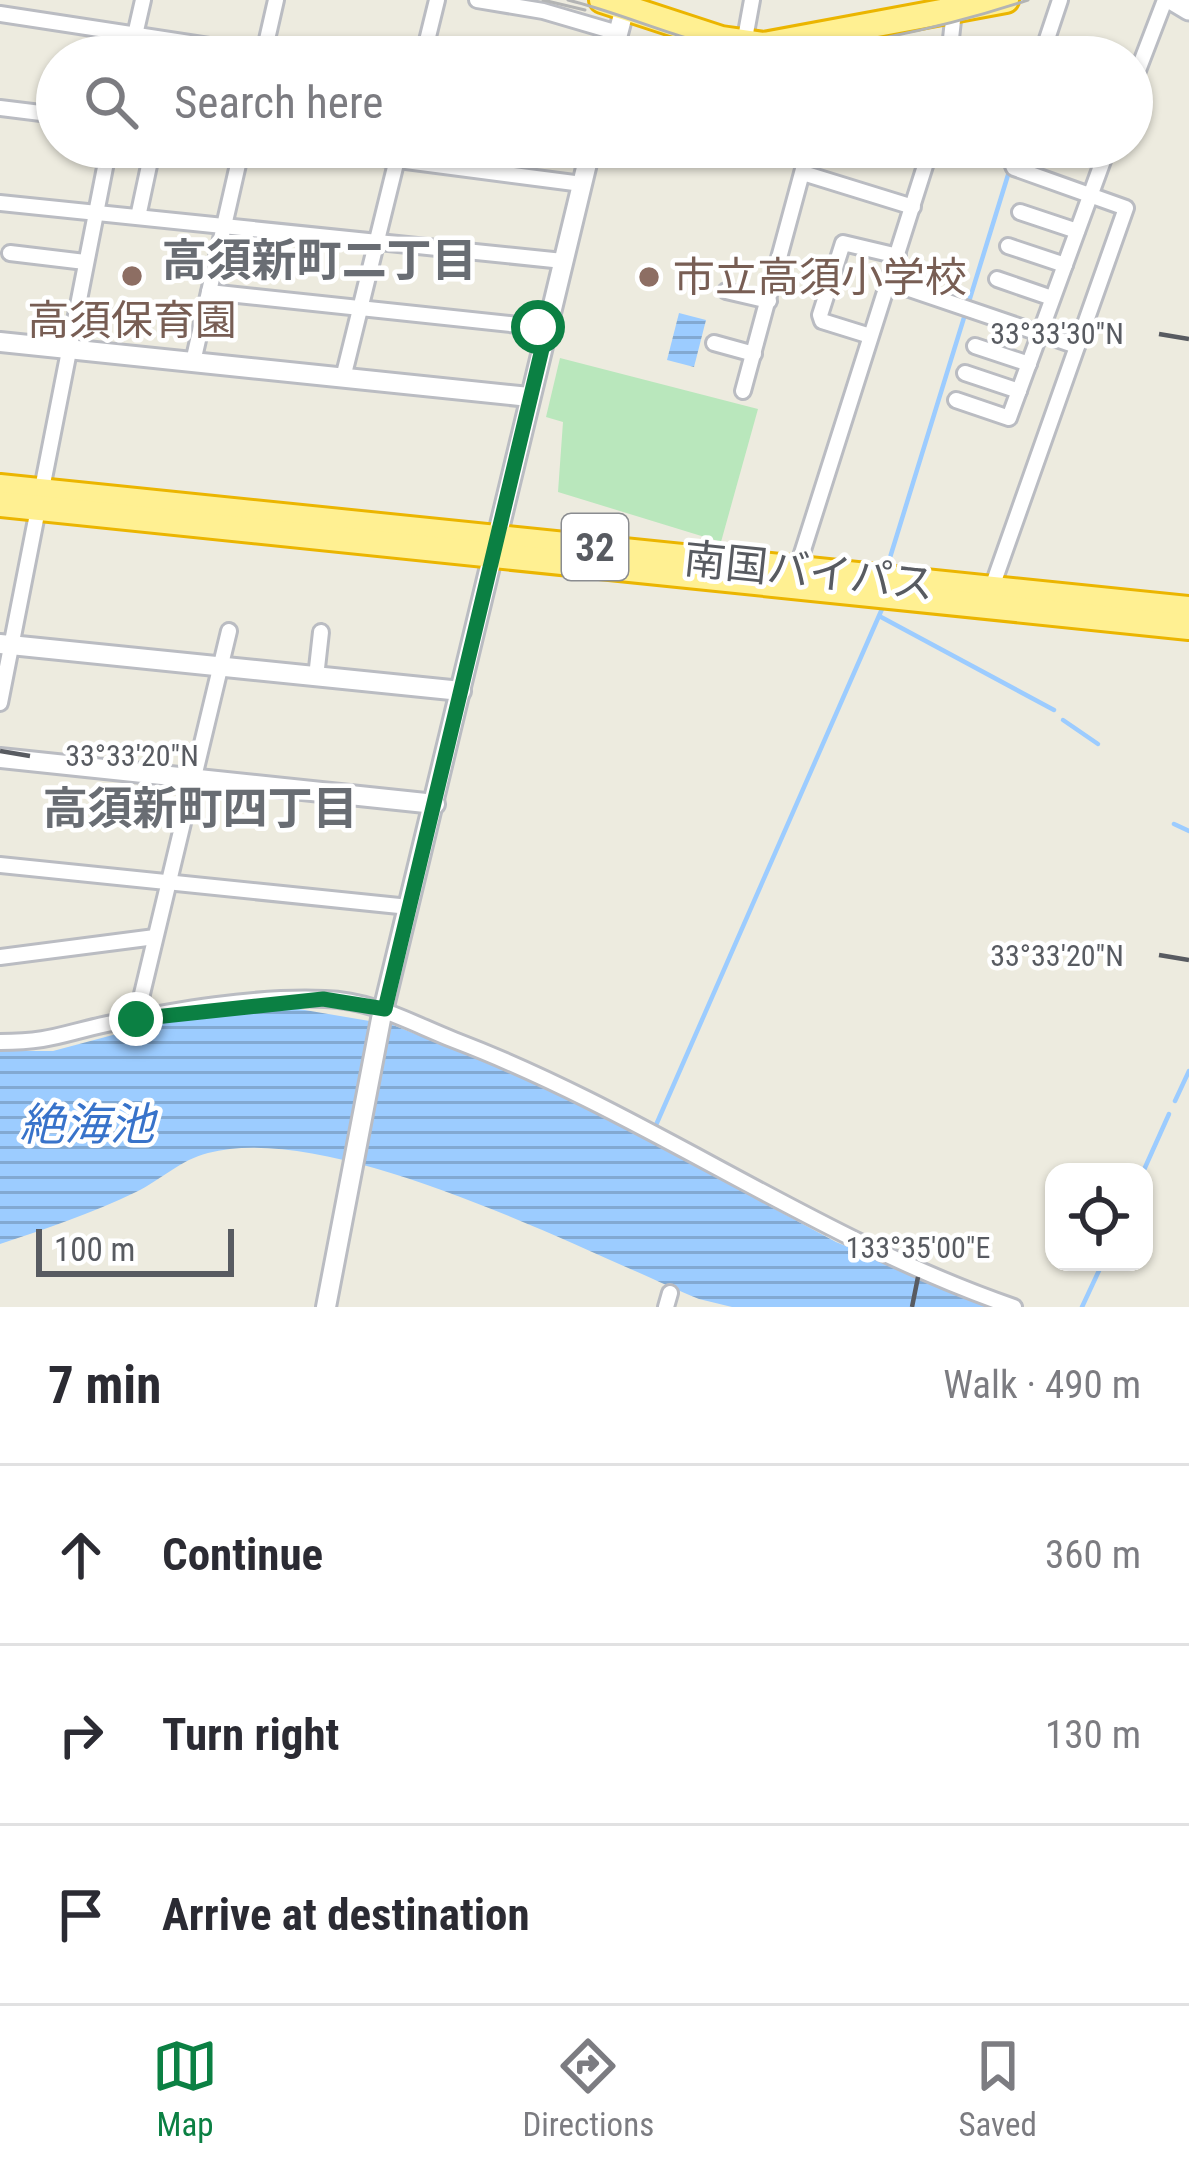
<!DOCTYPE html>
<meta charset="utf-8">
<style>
:root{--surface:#fff;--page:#f7f7f7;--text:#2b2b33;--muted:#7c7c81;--line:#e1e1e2;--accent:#0b8043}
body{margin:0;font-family:"Roboto Condensed","Noto Sans JP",sans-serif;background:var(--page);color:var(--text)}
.controls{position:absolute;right:36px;bottom:36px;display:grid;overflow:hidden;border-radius:24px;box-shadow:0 3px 9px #0004}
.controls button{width:108px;height:108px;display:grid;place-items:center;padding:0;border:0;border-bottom:3px solid var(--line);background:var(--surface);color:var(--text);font:60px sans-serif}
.scale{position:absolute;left:36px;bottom:30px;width:198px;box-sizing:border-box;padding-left:12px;border:6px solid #585b61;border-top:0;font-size:33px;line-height:42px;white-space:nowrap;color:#585b61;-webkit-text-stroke:9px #fff;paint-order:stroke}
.stop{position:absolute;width:36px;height:36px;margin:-27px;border:9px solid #0b8043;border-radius:50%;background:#fff}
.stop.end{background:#0b8043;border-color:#fff;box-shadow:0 3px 12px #0008}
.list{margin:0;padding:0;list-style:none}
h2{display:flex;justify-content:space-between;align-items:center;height:156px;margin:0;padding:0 48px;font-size:51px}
h2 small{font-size:39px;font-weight:400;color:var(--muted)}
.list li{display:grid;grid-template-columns:78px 1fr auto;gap:36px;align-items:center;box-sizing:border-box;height:180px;padding:0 48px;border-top:3px solid var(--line)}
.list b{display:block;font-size:45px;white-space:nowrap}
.list em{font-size:39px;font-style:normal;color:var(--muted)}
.icon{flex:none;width:66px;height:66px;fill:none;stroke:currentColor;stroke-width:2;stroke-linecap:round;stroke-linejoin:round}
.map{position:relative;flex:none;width:1189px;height:1307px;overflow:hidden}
.search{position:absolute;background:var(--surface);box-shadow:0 3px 9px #0004;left:36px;right:36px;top:36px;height:132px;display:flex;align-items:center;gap:30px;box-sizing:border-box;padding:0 42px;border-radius:66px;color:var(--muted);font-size:45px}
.sheet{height:696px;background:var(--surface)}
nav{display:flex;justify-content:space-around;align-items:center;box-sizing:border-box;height:168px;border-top:3px solid var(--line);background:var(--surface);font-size:33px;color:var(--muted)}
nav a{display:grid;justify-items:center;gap:6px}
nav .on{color:var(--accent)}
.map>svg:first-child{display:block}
.green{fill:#b9e7bc}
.water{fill:url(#water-rules)}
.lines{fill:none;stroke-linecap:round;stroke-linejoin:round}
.stream{stroke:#9cccff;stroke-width:4.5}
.minor-casing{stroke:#babcc2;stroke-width:20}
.tertiary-casing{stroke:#babcc2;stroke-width:24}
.secondary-casing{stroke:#babdc4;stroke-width:27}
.trunk-casing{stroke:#ebb500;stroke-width:30}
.minor{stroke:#fff;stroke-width:14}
.tertiary{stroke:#fff;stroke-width:18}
.secondary{stroke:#fff;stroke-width:21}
.trunk{stroke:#fff092;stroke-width:24}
.tram{stroke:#b3b4b4;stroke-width:3}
.route{stroke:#0b8043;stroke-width:15}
.ticks{fill:none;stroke:#585b61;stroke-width:4.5}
.education-dot{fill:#8d6e63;stroke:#fff;stroke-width:4.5}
.labels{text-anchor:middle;stroke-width:9;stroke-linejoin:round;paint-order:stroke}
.shield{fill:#fff;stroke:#8a8c90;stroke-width:3}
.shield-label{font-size:39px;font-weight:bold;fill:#585b61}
.education-label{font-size:42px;fill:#785e54;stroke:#fff;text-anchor:start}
.street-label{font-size:42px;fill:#585b61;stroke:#fff}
.neighbourhood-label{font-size:45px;font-weight:bold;fill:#696d73;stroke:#fff}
.water-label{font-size:45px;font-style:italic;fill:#3873ca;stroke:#fff}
.ticks-label{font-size:30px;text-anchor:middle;fill:#585b61;stroke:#fff;stroke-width:9;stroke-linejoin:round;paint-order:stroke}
</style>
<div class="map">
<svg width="1189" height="1307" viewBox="0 0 1189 1307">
<defs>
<pattern id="water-rules" width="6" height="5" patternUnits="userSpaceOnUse" patternTransform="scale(3)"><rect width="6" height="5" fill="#9cccff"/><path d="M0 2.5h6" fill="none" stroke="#82a9d2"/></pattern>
</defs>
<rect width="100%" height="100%" fill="#edebdf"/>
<path class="green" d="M560 358 758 409 721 542 558 492 563 422 546 417Z"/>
<g class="water">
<path d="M679 313 706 320 694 367 667 360Z"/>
<path d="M293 1008 393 1025 555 1090 836 1242 995 1307H732L699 1299C579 1249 332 1120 208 1153 180 1160 161 1180 136 1192 92 1213 46 1229 0 1244V1051H53L169 1020Z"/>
</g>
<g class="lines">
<g class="stream">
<path d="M888 564 1008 175"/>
<path d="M881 617 1054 710"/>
<path d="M1063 720 1098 744"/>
<path d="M1174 824 1189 831"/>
<path d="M1175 1101 1189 1071"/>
<path d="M656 1125 882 609"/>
<path d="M1143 1172 1169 1114"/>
<path d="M1082 1307 1103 1262"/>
</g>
<g class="minor-casing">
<g id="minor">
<path d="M477 0 543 11 618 33"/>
<path d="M0 14 282 57"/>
<path d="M831 36 833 57"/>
<path d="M744 44 752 0"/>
<path d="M130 57 143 0"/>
<path d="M263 57 276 0"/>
<path d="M423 57 437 0"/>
<path d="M949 57 954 11"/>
<path d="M1041 57 1060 0"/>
<path d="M1132 86 1165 0"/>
<path d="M0 108 57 115"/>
<path d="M299 147 582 184"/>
<path d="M983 147 1008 154 1014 168 1126 208 991 590"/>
<path d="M803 173 913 207"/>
<path d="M0 203 563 261"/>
<path d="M1020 212 1077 231"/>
<path d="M138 217 153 147"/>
<path d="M1008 246 1065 265"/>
<path d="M10 253 85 262"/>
<path d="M997 279 1052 298"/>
<path d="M889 282 1077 346"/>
<path d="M726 291 769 301"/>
<path d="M209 292 547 328"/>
<path d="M867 335 822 321 820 315 843 243 898 256"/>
<path d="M714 343 754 354"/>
<path d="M975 346 1029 364"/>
<path d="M193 362 242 147"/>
<path d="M965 373 1019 391"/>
<path d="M343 378 400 147"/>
<path d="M743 391 809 147"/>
<path d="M956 400 1009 418 1108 147"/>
<path d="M797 569 931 147"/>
<path d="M316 677 321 632"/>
<path d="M0 703 109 147"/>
<path d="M0 865 409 907"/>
<path d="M0 957 155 937"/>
<path d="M136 1019 229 631"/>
<path d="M0 1042C50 1042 61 1034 107 1024 176 1010 254 996 325 999 372 1000 411 1023 454 1040 648 1114 816 1239 1014 1307"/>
<path d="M666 1307 670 1293"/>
</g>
</g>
<g class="tertiary-casing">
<g id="tertiary">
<path d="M612 57 625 7"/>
<path d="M0 342 529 397"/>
<path d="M0 644 461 691"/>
<path d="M0 758 435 804"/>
<path d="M326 1307 381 1019 591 147"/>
</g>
</g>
<g class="secondary-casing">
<path id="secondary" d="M1174 0 1189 9"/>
</g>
<g class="trunk-casing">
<g id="trunk">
<path d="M602 0 721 39 764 45 1006 0"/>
<path d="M0 487 1189 609"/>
<path d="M0 504 1189 627"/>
</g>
</g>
<use href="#minor" class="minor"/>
<use href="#tertiary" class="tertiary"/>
<use href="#secondary" class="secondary"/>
<use href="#trunk" class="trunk"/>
<g class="tram">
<path d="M543 0 585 10"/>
<path d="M568 0C625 14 680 41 737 50 807 62 959 23 1028 0"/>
</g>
</g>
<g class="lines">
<path class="route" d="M136 1019 323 999 385 1009 547 328 538 327"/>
</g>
<path class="ticks" d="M1159 334 1189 339M0 751 30 756M1159 955 1189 960M912 1307 918 1277"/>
<g class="education-dot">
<circle cx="132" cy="276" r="12"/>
<circle cx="649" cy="277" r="12"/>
</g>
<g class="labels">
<rect class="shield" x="562" y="514" width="66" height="66" rx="9"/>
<g class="shield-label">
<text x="595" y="561">32</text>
</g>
<g class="education-label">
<text x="673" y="292">市立高須小学校</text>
<text x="132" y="335" text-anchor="middle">高須保育園</text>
</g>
<g class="street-label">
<text transform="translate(809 571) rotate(6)" y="15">南国バイパス</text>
</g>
<g class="neighbourhood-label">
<text x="319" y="276">高須新町二丁目</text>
<text x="200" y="824">高須新町四丁目</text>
</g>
<g class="water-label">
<text x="87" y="1140">絶海池</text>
</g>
</g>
<g class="ticks-label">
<text x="1057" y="344">33°33'30"N</text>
<text x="132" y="766">33°33'20"N</text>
<text x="1057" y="966">33°33'20"N</text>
<text x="918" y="1258">133°35'00"E</text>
</g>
</svg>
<div class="controls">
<button><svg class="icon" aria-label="locate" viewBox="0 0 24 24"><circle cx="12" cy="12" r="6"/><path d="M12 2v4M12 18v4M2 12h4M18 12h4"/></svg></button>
</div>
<div class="scale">100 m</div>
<div class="stop" style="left:538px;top:327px"></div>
<div class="stop end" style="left:136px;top:1019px"></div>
<div class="search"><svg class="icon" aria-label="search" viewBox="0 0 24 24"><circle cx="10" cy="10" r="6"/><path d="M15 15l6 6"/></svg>Search here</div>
</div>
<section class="sheet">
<h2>7 min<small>Walk · 490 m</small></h2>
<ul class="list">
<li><svg class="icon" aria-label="ahead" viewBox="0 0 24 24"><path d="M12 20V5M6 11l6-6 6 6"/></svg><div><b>Continue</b></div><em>360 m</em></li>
<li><svg class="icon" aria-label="right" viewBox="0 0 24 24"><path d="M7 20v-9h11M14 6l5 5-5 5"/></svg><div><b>Turn right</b></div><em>130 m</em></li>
<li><svg class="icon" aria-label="arrive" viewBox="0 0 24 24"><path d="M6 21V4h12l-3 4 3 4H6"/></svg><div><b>Arrive at destination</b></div></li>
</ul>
</section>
<nav>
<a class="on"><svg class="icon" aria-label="map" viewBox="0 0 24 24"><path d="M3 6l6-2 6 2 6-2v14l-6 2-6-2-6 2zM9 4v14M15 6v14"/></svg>Map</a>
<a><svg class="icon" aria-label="directions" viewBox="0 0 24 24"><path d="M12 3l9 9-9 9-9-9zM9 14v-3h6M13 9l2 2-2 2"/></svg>Directions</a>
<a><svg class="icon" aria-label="saved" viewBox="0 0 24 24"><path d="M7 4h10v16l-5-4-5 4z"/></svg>Saved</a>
</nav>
